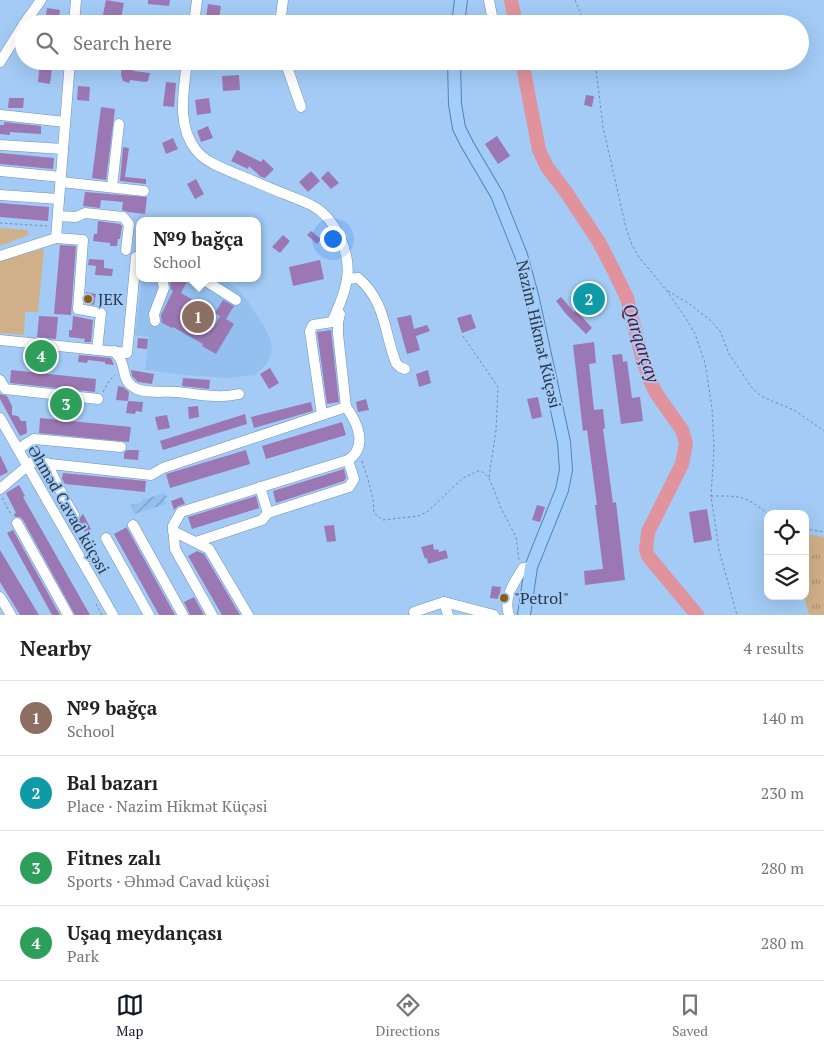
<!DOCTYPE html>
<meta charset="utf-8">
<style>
:root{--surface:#fff;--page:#f2f2f2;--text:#222;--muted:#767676;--line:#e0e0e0;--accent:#111827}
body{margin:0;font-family:"PT Serif",serif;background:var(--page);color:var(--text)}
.controls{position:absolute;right:15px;bottom:15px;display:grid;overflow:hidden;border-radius:10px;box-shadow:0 5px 20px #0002}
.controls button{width:45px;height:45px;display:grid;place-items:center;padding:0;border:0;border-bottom:1px solid var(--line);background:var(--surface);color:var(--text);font:25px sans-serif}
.you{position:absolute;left:332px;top:238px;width:18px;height:18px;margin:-12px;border:4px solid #fff;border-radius:50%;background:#1a73e8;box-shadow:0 0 0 8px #1a73e833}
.badge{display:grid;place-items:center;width:32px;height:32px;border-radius:50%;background:var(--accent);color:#fff;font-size:16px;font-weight:700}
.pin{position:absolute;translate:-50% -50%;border:2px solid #fff;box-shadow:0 1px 5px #0006}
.popup{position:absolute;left:136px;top:217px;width:125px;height:65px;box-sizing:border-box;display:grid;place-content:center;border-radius:10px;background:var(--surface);filter:drop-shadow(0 1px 4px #0005);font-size:16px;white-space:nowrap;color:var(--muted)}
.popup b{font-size:19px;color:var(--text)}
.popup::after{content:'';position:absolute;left:50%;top:100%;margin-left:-10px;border:10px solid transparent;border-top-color:var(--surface)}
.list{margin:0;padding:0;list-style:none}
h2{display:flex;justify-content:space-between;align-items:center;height:65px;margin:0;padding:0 20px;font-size:21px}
h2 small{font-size:16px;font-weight:400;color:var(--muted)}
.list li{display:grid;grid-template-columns:32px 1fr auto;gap:15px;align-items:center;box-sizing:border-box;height:75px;padding:0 20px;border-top:1px solid var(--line)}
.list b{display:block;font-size:19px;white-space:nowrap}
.list p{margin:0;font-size:16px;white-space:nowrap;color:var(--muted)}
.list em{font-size:16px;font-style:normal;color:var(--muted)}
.icon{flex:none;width:28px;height:28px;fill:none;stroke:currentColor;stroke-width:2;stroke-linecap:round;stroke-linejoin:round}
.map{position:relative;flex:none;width:824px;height:615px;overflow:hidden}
.search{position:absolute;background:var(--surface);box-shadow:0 5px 20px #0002;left:15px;right:15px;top:15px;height:55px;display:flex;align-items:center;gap:12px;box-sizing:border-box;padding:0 18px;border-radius:28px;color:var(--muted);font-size:19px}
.sheet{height:365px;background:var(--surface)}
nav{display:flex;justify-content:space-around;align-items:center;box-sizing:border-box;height:70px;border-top:1px solid var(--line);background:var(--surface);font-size:14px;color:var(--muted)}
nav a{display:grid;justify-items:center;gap:2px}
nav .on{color:var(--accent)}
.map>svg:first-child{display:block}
.built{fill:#94c0f0}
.industrial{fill:url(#industrial-furrows)}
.grass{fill:url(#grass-tufts)}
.park{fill:#d0b089}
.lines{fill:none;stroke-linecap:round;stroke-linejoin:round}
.river{stroke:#e0939d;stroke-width:14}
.building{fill:#9b78b3}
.minor-casing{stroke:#6c92ba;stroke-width:11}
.major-casing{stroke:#5083ba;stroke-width:14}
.path{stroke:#6f8dad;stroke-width:1;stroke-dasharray:2.5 2.5;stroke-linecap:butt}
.minor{stroke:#fff;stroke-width:10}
.major{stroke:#a3cdfa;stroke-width:12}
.poi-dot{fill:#905d0d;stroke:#a3cbf5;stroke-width:2}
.labels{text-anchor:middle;stroke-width:4;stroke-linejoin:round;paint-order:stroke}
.poi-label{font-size:16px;fill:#283849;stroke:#a3cbf5;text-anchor:start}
.street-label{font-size:16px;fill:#283849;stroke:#a3cbf5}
.water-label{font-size:18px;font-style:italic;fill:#660925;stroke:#a3cbf5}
</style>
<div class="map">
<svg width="824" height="615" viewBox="0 0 824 615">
<defs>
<pattern id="industrial-furrows" width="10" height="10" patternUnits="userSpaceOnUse" patternTransform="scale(1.25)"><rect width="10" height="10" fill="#94c0f0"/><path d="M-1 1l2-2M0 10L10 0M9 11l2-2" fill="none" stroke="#799dc4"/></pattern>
<pattern id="grass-tufts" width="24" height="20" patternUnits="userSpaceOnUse" patternTransform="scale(1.25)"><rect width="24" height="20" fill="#d0b089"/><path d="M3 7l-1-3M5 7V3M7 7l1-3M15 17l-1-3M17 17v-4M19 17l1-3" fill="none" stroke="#a99072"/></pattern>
</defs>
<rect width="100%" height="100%" fill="#a3cbf5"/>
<path class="built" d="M142 278H220L230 283 240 291 248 301 265 328 270 339 272 349 271 354 267 364 255 375 227 378 184 375 145 370 149 337 135 335Z"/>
<path class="industrial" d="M165 493 167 497 164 499 166 504 134 514 131 505 142 502V500Z"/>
<path class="grass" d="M805 534 824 537V615H809L804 596H805Z"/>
<g class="park">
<path d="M0 228 28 230V235L0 246Z"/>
<path d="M44 249 38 312H25L24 335 0 333V260Z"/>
<path d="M27 346 55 349 54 365 29 363Z"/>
</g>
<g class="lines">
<g class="river">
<path d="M511 0 516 24"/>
<path d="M522 61 539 150 547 167 566 192 599 242 613 269 627 298 643 361 650 380 656 393 682 430 686 443 682 464 648 532 646 550 648 556 697 615"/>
</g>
</g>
<g class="building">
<path d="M106 0 124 3 121 18 103 15Z"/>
<path d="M148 0H170L169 6 148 4Z"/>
<path d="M208 4 221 6 219 19 206 17Z"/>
<path d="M47 8 60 10 58 24H45Z"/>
<path d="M40 61H53L50 84 38 82Z"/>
<path d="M122 61H134L133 71 150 73 148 81 145 82 130 80 129 83 123 81 121 75Z"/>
<path d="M239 75 240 90 223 91 222 76Z"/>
<path d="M166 82 176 83 174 107 163 106Z"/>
<path d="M78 86 90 87 89 101 77 100Z"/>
<path d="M586 95 594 96 592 107 584 105Z"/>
<path d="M9 98H24L23 108H8Z"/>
<path d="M209 98 211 113 197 115 195 100Z"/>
<path d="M101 107 115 109 106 180 92 178Z"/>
<path d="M4 122 41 126V134L10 132V135L0 134V125H4Z"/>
<path d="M208 126 213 138 201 142 197 131Z"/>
<path d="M497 136 510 156 498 164 485 144Z"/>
<path d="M173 138 178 149 166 154 162 143Z"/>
<path d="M123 147 129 148 125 177 146 179V184L120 181Z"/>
<path d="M237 150 261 162 263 159 274 169 265 178 261 177 249 166 248 169 231 161Z"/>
<path d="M0 153 54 158 53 169 0 164Z"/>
<path d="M311 171 320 181 308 192 299 182Z"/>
<path d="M328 171 339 183 331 189 321 178Z"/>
<path d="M196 179 204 194 195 199 187 184Z"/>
<path d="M85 192 147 197 145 214 128 212 122 210 123 202 101 200 100 208 83 206Z"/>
<path d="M0 203 49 207 48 221 0 217Z"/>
<path d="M98 221 120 224 122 226 120 239H118L117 246H110V243L93 241 94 234H97Z"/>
<path d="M311 231 321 239 317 244 307 235Z"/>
<path d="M283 235 290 241 280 253 272 247Z"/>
<path d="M60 245 76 246 71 315 54 314Z"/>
<path d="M89 259 104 260V268L113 269 112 276 95 275 96 266 88 265Z"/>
<path d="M320 260 324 279 293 286 289 267Z"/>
<path d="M172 278H189L181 293 207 308 200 321 213 328 220 316 215 313 223 300 234 306 226 319 234 324 216 354 202 346 203 344 173 327 172 328 162 323 161 315 173 291 171 289 170 282Z"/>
<path d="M589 288 600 304 591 311 579 297Z"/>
<path d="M86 292 96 294 94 305 85 303Z"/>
<path d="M561 297 574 312 576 310 592 328 586 334 566 314 556 301Z"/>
<path d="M471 314 476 328 462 333 457 318Z"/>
<path d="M411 315 414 329 427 325 430 331 416 336 420 350 407 354 397 318Z"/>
<path d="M39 316 58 317 56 339 37 337Z"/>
<path d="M73 316 93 320 91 342H84L85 339 69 337V330H72Z"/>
<path d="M331 330 339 402 327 404 317 332Z"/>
<path d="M138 338 148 339 147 349 137 348Z"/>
<path d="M594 342 596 363 589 364 594 410 603 409 605 428 603 429 613 503 616 502 625 580 585 585 584 571 603 569 595 505H597L587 430 583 431 573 345Z"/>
<path d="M622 354 623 362 627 361 632 398 640 397 643 421 621 424 612 355Z"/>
<path d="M79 355 111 358 114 365 105 364V362L88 360 87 363 78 362Z"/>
<path d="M270 368 279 383 269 389 260 374Z"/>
<path d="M11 370 96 379 95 392 10 383Z"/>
<path d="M131 370 154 374 152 384 138 382 132 376Z"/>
<path d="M428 370 431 383 419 387 416 374Z"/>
<path d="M183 378 210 380 209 389 182 386Z"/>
<path d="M118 386 123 387 129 392 128 401 116 400Z"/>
<path d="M0 394 7 396 12 406V415L18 416 21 421H26L27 433 20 436 0 399Z"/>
<path d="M538 397 542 417 532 419 527 399Z"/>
<path d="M366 399 369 410 358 412 356 402Z"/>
<path d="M56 401 76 404V409L56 408Z"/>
<path d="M128 401 143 402 142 412 136 411 135 414 126 413Z"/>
<path d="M311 402 313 411 254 428 251 417Z"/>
<path d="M198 406 199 417 189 419 188 407Z"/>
<path d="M245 414 247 424 163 450 160 441Z"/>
<path d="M167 415 170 428 158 430 155 417Z"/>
<path d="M40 418 131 427 129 442 39 433Z"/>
<path d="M342 422 346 435 266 459 262 446Z"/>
<path d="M127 450H139L138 460 124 459V453Z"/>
<path d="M246 450 250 464 170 488 166 474Z"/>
<path d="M0 455 8 472 0 476Z"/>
<path d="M344 469 346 478 344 481 276 503 273 491Z"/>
<path d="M63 473 146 481 145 492 65 484 62 479Z"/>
<path d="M19 485 25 496 23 497 90 615H75L23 520 20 517H15L14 514 16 513 6 493Z"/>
<path d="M256 496 259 508 192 529 188 517Z"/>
<path d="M182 497 185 504 178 506 174 510 171 501Z"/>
<path d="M537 505 545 507 540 522 532 520Z"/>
<path d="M707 509 712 540 694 543 689 512Z"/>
<path d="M83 514 91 529 85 532 78 520Z"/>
<path d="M334 525 336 541 327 542 324 526Z"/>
<path d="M127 527V528L175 615H159L114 534Z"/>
<path d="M13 530 60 615H52L7 533Z"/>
<path d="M433 544 434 550 438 549 439 552 446 550 448 558 428 564 427 558 425 559 421 547Z"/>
<path d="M0 550 39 615H20L0 582Z"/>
<path d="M197 551 204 554 240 615H222L188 556Z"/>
<path d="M492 586 501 587 499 599 490 598Z"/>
<path d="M194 597 204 615H190L184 602Z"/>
</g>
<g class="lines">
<g class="minor-casing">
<g id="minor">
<path d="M489 0 493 21"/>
<path d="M24 24 41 0"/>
<path d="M74 24 76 0"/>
<path d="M194 24 197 0"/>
<path d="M280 24 283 0"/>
<path d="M187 61C184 90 176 125 196 150 206 163 225 169 239 175 254 181 269 188 285 194 294 198 304 201 313 206 336 219 351 253 347 279 345 292 338 309 332 322L313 325 310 331 322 415"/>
<path d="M285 61 301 107"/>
<path d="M0 62 24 24"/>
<path d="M1 115 65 122"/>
<path d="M0 145 63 149"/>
<path d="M0 171 61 177"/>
<path d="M61 182 144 191"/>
<path d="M112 187 119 124"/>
<path d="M0 195 59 199"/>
<path d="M58 216 76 217 85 213 123 217 129 224 126 250"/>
<path d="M56 238 83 240 78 309 101 313 97 350"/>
<path d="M0 256 56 238 70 61"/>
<path d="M201 278 236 300"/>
<path d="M347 279 358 278C386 301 384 333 396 363L400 367 405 369"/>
<path d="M340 314 338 322V334L346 407"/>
<path d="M155 321 154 314 164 288 162 278"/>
<path d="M0 340 127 353 136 257 139 258"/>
<path d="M115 351C117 355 120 358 121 361 126 372 122 380 135 388 146 394 165 391 177 392 198 394 218 399 239 394"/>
<path d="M0 380 5 389 98 399"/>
<path d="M0 418 113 615"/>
<path d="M18 449 34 439 121 447"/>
<path d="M47 463C56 481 63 498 74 515"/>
<path d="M260 487 268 513"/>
<path d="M0 489 32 462 151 475 163 468 346 407C358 423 368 447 348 460L181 512 173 526 175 549 212 615"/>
<path d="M17 523 68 615"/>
<path d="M133 525 183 615"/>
<path d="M173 531 209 549 248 615"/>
<path d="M106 538 149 615"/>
<path d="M196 542 262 520 268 513 349 487 354 479 348 460"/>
<path d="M0 597 11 615"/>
<path d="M444 602 448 615"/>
<path d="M414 612 444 602 494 615"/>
<path d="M509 615C503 597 514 583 523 568L531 567"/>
</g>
</g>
<g class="major-casing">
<g id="major">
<path d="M458 24 461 0"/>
<path d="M454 61 455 104 459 128 467 144 497 195 521 255 532 295 564 442 566 470 562 490 531 567 524 615"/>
</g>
</g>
<g class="path">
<path d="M575 0 585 24"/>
<path d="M595 61 603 127 626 228 632 245 639 257 667 291 687 320 695 334 705 363 712 408 714 448 711 496 719 550 737 615"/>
<path d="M0 223 47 226"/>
<path d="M668 291 691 305 711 321 720 331 729 354 752 388 761 396 772 401 794 410 824 431"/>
<path d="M463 336 498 387 496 430 489 477"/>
<path d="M103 392 109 381 115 375"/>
<path d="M362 461 368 479 373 500 374 513 383 520 418 516 427 512 463 478 478 471 483 472 489 478 501 508 516 537 519 560"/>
<path d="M711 496C741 496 744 495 768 514"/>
<path d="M2 498 12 516"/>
<path d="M805 529 824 532"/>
<path d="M96 604 102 615"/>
</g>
<use href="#minor" class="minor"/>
<use href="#major" class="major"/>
</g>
<g class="poi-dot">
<circle cx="88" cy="299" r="5"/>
<circle cx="504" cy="598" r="5"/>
</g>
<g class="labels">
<g class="poi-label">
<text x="98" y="305">JEK</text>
<text x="514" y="604">"Petrol"</text>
</g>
<g class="street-label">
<text transform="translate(539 334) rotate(77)" y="6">Nazim Hikmət Küçəsi</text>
<text transform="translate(69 509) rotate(60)" y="6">Əhməd Cavad küçəsi</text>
</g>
<g class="water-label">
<text transform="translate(641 343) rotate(72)" y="6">Qarqarçay</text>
</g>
</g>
</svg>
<div class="controls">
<button><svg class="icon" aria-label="locate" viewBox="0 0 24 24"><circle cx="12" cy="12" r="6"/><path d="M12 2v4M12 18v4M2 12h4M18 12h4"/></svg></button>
<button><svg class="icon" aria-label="layers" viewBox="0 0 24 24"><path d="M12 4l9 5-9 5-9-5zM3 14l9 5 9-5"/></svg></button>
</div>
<div class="you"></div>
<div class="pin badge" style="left:198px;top:317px;background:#8d6e63">1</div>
<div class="popup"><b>№9 bağça</b>School</div>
<div class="pin badge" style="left:589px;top:299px;background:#0f9aa8">2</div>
<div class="pin badge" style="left:66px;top:404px;background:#2e9e5b">3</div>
<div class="pin badge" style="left:41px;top:356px;background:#2e9e5b">4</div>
<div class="search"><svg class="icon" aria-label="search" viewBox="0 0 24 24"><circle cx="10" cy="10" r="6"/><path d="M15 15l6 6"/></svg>Search here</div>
</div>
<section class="sheet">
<h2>Nearby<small>4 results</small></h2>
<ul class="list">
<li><span class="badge" style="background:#8d6e63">1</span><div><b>№9 bağça</b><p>School</p></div><em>140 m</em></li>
<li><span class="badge" style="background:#0f9aa8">2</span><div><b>Bal bazarı</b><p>Place · Nazim Hikmət Küçəsi</p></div><em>230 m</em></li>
<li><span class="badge" style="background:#2e9e5b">3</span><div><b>Fitnes zalı</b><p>Sports · Əhməd Cavad küçəsi</p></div><em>280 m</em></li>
<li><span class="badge" style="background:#2e9e5b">4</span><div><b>Uşaq meydançası</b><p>Park</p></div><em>280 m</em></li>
</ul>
</section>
<nav>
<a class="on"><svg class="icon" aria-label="map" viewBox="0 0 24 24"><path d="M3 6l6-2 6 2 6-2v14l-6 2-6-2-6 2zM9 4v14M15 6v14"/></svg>Map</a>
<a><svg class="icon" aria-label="directions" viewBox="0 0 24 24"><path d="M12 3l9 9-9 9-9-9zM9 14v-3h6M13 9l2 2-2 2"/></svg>Directions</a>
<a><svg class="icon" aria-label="saved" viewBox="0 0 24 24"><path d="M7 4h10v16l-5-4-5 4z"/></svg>Saved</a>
</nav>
